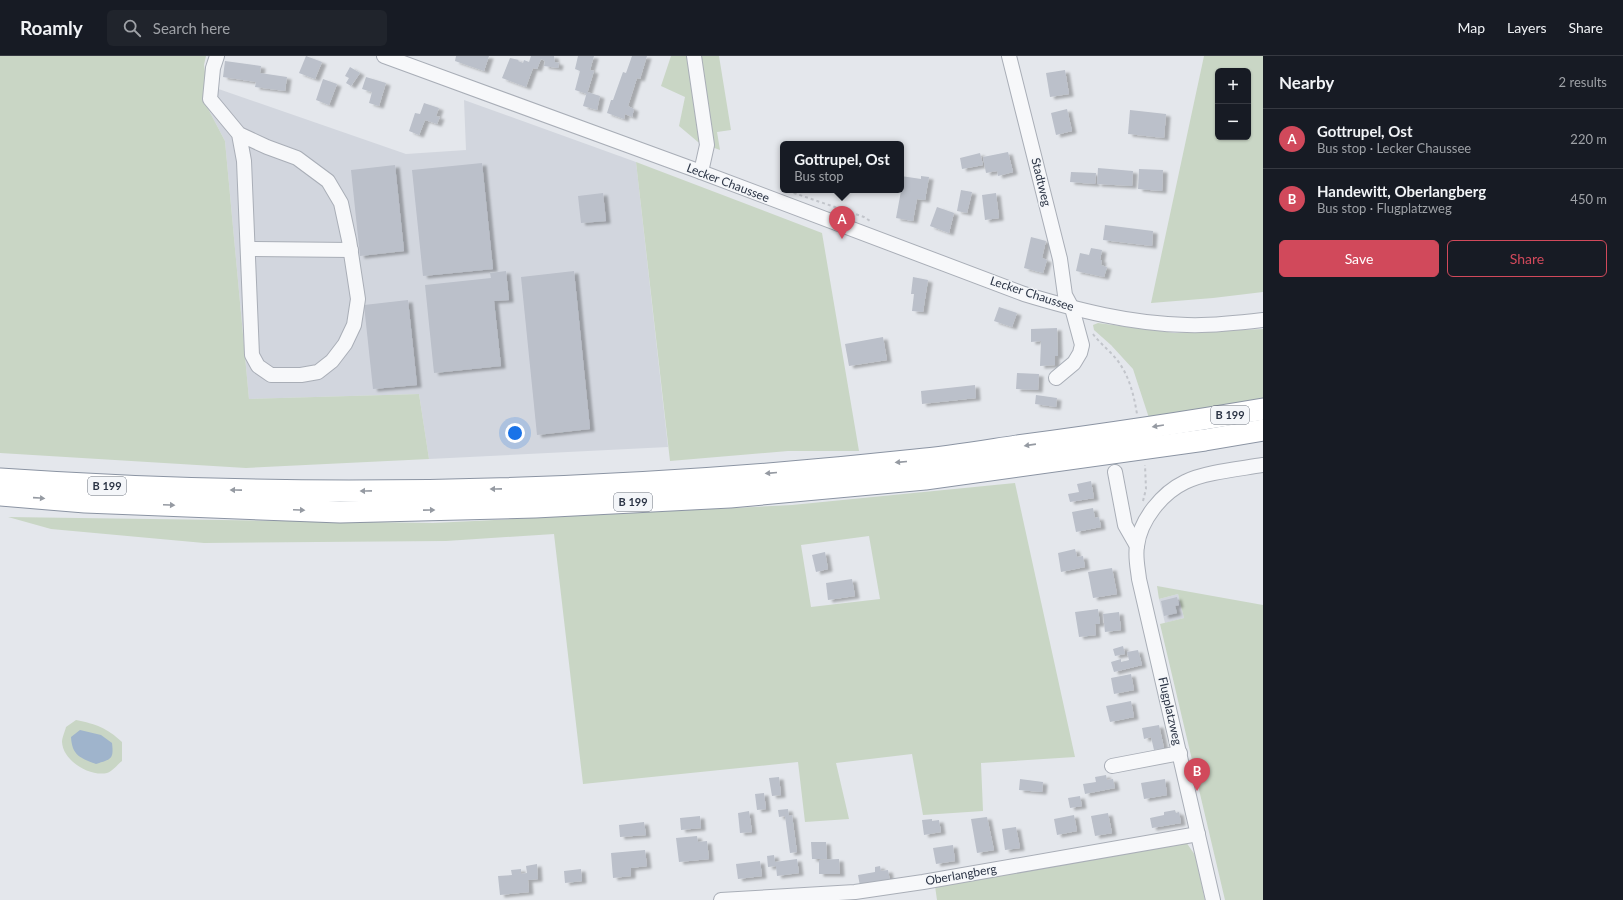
<!DOCTYPE html>
<meta charset="utf-8">
<style>
:root{--surface:#171b24;--page:#20242c;--text:#f1f3f6;--muted:#9ea1a6;--line:#363941;--accent:#d1495b}
body{margin:0;font-family:Lato,sans-serif;background:var(--page);color:var(--text)}
.controls{position:absolute;right:12px;top:12px;display:grid;overflow:hidden;border-radius:6px;box-shadow:0 1px 3px #0004}
.controls button{width:36px;height:36px;display:grid;place-items:center;padding:0;border:0;border-bottom:1px solid var(--line);background:var(--surface);color:var(--text);font:20px sans-serif}
.you{position:absolute;left:515px;top:377px;width:14px;height:14px;margin:-10px;border:3px solid #fff;border-radius:50%;background:#1a73e8;box-shadow:0 0 0 6px #1a73e833}
.badge{display:grid;place-items:center;width:26px;height:26px;border-radius:50%;background:var(--accent);color:#fff;font-size:13px;font-weight:700}
.pin{position:absolute;translate:-50% -33px;filter:drop-shadow(0 1px 2px #0008)}
.pin::after{content:'';position:absolute;top:21px;width:14px;height:12px;background:inherit;clip-path:polygon(0 0,100% 0,50% 100%)}
.popup{position:absolute;left:780px;top:85px;width:124px;height:52px;box-sizing:border-box;display:grid;place-content:center;border-radius:6px;background:var(--surface);filter:drop-shadow(0 1px 3px #0005);font-size:13px;white-space:nowrap;color:var(--muted)}
.popup b{font-size:15px;color:var(--text)}
.popup::after{content:'';position:absolute;left:50%;top:100%;margin-left:-8px;border:8px solid transparent;border-top-color:var(--surface)}
.list{margin:0;padding:0;list-style:none}
h2{display:flex;justify-content:space-between;align-items:center;height:52px;margin:0;padding:0 16px;font-size:17px}
h2 small{font-size:13px;font-weight:400;color:var(--muted)}
.list li{display:grid;grid-template-columns:26px 1fr auto;gap:12px;align-items:center;box-sizing:border-box;height:60px;padding:0 16px;border-top:1px solid var(--line)}
.list b{display:block;font-size:15px;white-space:nowrap}
.list p{margin:0;font-size:13px;white-space:nowrap;color:var(--muted)}
.list em{font-size:13px;font-style:normal;color:var(--muted)}
.actions{display:flex;gap:8px;padding:12px 16px}
.actions a{flex:1;padding:9px 0;border:1px solid var(--accent);border-radius:6px;text-align:center;font-size:14px;color:var(--accent)}
.actions .main{background:var(--accent);color:#fff}
.icon{flex:none;width:22px;height:22px;fill:none;stroke:currentColor;stroke-width:2;stroke-linecap:round;stroke-linejoin:round}
.map{position:relative;flex:none;width:1263px;height:844px;overflow:hidden}
header{display:flex;align-items:center;gap:24px;box-sizing:border-box;height:56px;padding:0 20px;background:var(--surface);border-bottom:1px solid var(--line)}
header strong{font-size:19px}
nav{display:flex;gap:22px;margin-inline-start:auto;font-size:14px}
.search{width:280px;height:36px;background:var(--page);display:flex;align-items:center;gap:10px;box-sizing:border-box;padding:0 14px;border-radius:6px;color:var(--muted);font-size:15px}
main{display:flex}
aside{flex:1;background:var(--surface)}
.map>svg:first-child{display:block}
.built{fill:#d2d6de}
.green{fill:#c9d6c5;fill-rule:evenodd}
.water{fill:#9fb4cc}
.building{fill:#bbc0ca;filter:url(#shadow)}
.lines{fill:none;stroke-linecap:round;stroke-linejoin:round}
.minor-casing{stroke:#a9aeb7;stroke-width:16}
.highway-casing{stroke:#8b94a3;stroke-width:23}
.path{stroke:#c2c5cb;stroke-width:2;stroke-dasharray:3 3;stroke-linecap:butt}
.minor{stroke:#f7f8fa;stroke-width:14}
.highway{stroke:#fff;stroke-width:21}
.oneway{fill:#959aa2}
.labels{text-anchor:middle;stroke-width:3;stroke-linejoin:round;paint-order:stroke}
.shield{fill:#f4f6f9;stroke:#676e7b;stroke-width:1}
.shield-label{font-size:11px;font-weight:bold;fill:#2b3445}
.street-label{font-size:12px;fill:#2b3445;stroke:#f4f6f9}
</style>
<header>
<strong>Roamly</strong>
<div class="search"><svg class="icon" aria-label="search" viewBox="0 0 24 24"><circle cx="10" cy="10" r="6"/><path d="M15 15l6 6"/></svg>Search here</div>
<nav><a>Map</a><a>Layers</a><a>Share</a></nav>
</header>
<main>
<div class="map">
<svg width="1263" height="844" viewBox="0 0 1263 844">
<defs>
<filter id="shadow"><feDropShadow dx="4.5" dy="2.5" stdDeviation="1" flood-color="#0004"/></filter>
</defs>
<rect width="100%" height="100%" fill="#e4e7ec"/>
<g class="built">
<path d="M207 29 406 98 466 94 464 44 636 106 668 391 429 403 419 338 249 343 225 85 204 45Z"/>
<path d="M1178 538 1184 562 1165 567 1159 543Z"/>
</g>
<g class="green">
<path d="M0 0H206L204 9 207 29 204 45 225 85 249 343 419 338 429 403 246 412 0 397Z"/>
<path d="M671 0H719L731 74 717 76 720 94 698 86 679 70 685 41 661 30Z"/>
<path d="M1204 0H1263V236L1213 242 1151 247ZM1218 15H1248V81H1218Z"/>
<path d="M636 106 822 177 859 395H788L670 405Z"/>
<path d="M1098 267 1175 277 1263 273V342L1149 362 1133 313 1111 289 1094 274 1093 269Z"/>
<path d="M1015 427 1075 701 981 707 983 755 923 759 912 698 836 707 849 763 805 766 798 706 583 728 554 478 446 485 204 487 51 473 8 461 433 467 792 449ZM869 480 880 543 811 551 801 489Z"/>
<path d="M1157 530 1263 549V844H1225L1160 568 1184 562 1178 538 1159 543Z"/>
<path d="M76 664C96 668 107 672 122 686V705C118 708 113 715 107 717 90 721 63 705 62 686 62 682 65 675 66 671Z"/>
<path d="M1186 786 1195 799 1205 844H937L935 830Z"/>
</g>
<path class="water" d="M80 674 101 679 112 687C114 704 111 703 96 708 81 702 72 700 71 681Z"/>
<g class="building">
<path d="M306 0 322 6 315 23 299 17Z"/>
<path d="M456 0H489L484 15 455 5Z"/>
<path d="M531 0H554L555 6 559 7 558 12 544 10 545 5 541 3 537 13 533 12 526 31 502 22 510 2 519 4 518 5 523 7 524 4 529 6Z"/>
<path d="M578 0H594L590 14 594 15 587 38 575 34 580 15 575 13Z"/>
<path d="M632 0H647L640 23 637 22 628 50 634 53 632 61 625 58 624 63 607 57 611 44H613L623 16 626 17Z"/>
<path d="M225 5 261 10 260 17 287 21 285 35 255 31 256 26 223 21Z"/>
<path d="M350 11 360 17 351 30 346 27 349 22 345 20Z"/>
<path d="M1065 14 1069 38 1050 41 1046 17Z"/>
<path d="M366 21 386 27 379 50 369 47 372 36 362 33Z"/>
<path d="M323 23 337 28 329 49 316 44Z"/>
<path d="M587 36 600 40 597 54 583 50Z"/>
<path d="M424 47 439 52 436 60 440 61 437 68 425 64 419 79 409 75 415 57 420 58Z"/>
<path d="M1067 53 1072 75 1056 79 1051 57Z"/>
<path d="M1130 54 1166 58 1164 82 1128 78Z"/>
<path d="M1008 96 1013 116 998 120 997 115 986 117 983 101Z"/>
<path d="M980 97 983 109 962 113 960 102Z"/>
<path d="M482 107 493 213 423 220 412 114Z"/>
<path d="M395 109 404 195 360 200 351 114Z"/>
<path d="M1098 112 1133 115 1132 130 1097 128Z"/>
<path d="M1139 113 1163 114 1162 135 1138 133Z"/>
<path d="M1071 116 1096 117 1095 128 1070 126Z"/>
<path d="M901 120 921 123V120L929 121 925 144 917 143 913 165 896 162 901 135Z"/>
<path d="M961 134 972 136 967 157 957 155Z"/>
<path d="M603 137 606 165 581 167 578 140Z"/>
<path d="M996 137 999 162 985 164 982 139Z"/>
<path d="M937 151 954 157 949 177 930 170Z"/>
<path d="M1105 169 1153 175 1152 190 1103 184Z"/>
<path d="M1031 181 1046 185 1042 202 1047 204 1043 217 1024 212Z"/>
<path d="M1091 192 1102 194 1100 204H1102L1101 209 1107 211 1104 221 1076 215 1080 197 1089 199Z"/>
<path d="M506 215 509 244 494 245 501 310 434 317 425 229 491 222 490 217Z"/>
<path d="M574 215 590 373 537 379 521 221Z"/>
<path d="M913 221 928 224 923 256 912 255 914 238H911Z"/>
<path d="M408 244 417 329 373 333 364 249Z"/>
<path d="M999 251 1017 257 1012 271 994 265Z"/>
<path d="M1057 272 1058 300H1055V309L1040 310 1041 285 1031 286V273Z"/>
<path d="M883 281 887 304 849 310 845 288Z"/>
<path d="M1017 317 1039 318 1038 334 1016 333Z"/>
<path d="M975 329 976 342 922 348 921 335Z"/>
<path d="M1036 339 1057 342 1056 351 1035 348Z"/>
<path d="M1091 425 1094 442 1070 446 1068 438 1079 436 1077 428Z"/>
<path d="M1093 452 1095 462 1099 461 1101 471 1076 476 1072 456Z"/>
<path d="M1075 493 1077 501 1083 500 1085 511 1061 516 1058 497Z"/>
<path d="M825 496 828 513 816 516 812 499Z"/>
<path d="M1112 512 1117 538 1093 542 1088 516Z"/>
<path d="M852 523 855 540 828 544 826 527Z"/>
<path d="M1177 541 1179 549 1175 550 1177 557 1164 560 1161 545Z"/>
<path d="M1098 553 1100 568H1095L1096 579 1079 581 1075 556Z"/>
<path d="M1119 556 1121 574 1105 576 1103 558Z"/>
<path d="M1123 590 1125 598 1115 600 1113 593Z"/>
<path d="M1138 594 1142 609 1114 616 1111 606 1121 603V606L1129 604 1127 596Z"/>
<path d="M1131 618 1134 634 1114 638 1111 622Z"/>
<path d="M1131 645 1134 661 1110 666 1106 650Z"/>
<path d="M1159 669 1164 692 1154 694 1151 681 1144 683 1142 672Z"/>
<path d="M1106 719 1107 724 1113 723 1115 732 1085 738 1083 728 1096 726 1095 721Z"/>
<path d="M779 721 781 739 772 740 769 722Z"/>
<path d="M1020 723 1043 726 1042 736 1019 734Z"/>
<path d="M1165 723 1167 739 1144 743 1141 727Z"/>
<path d="M764 737 766 753 757 754 755 738Z"/>
<path d="M1080 740 1082 750 1070 752 1068 742Z"/>
<path d="M788 753 789 760 792 759 797 796 790 797 785 760 779 761 778 754Z"/>
<path d="M1175 754 1176 757 1179 756 1181 767 1152 772 1150 762 1164 759V756Z"/>
<path d="M749 755 752 776 740 777 738 757Z"/>
<path d="M1108 757 1112 777 1095 780 1091 760Z"/>
<path d="M1074 759 1077 775 1057 779 1054 763Z"/>
<path d="M700 760 701 772 681 774 680 762Z"/>
<path d="M987 761 994 794 977 797 971 763Z"/>
<path d="M932 763V765L939 764 941 776 924 779 922 764Z"/>
<path d="M644 766 646 779 620 781 619 769Z"/>
<path d="M1016 771 1020 792 1005 794 1002 773Z"/>
<path d="M697 780 698 786 707 785 709 803 679 806 676 782Z"/>
<path d="M811 786H826L827 803H812Z"/>
<path d="M953 789 955 805 936 808 933 792Z"/>
<path d="M645 794 647 810 631 812V820L613 822 611 797Z"/>
<path d="M774 799 775 806 797 803 799 817 777 820 776 810 768 811 767 800Z"/>
<path d="M839 803 840 818H819V804Z"/>
<path d="M760 805 762 820 738 823 736 808Z"/>
<path d="M537 808 538 823 528 824 529 836 500 839 498 820 512 819 511 814 521 813V818L527 817 526 810Z"/>
<path d="M880 810 881 815 888 814 890 825 860 830 858 819 875 816V811Z"/>
<path d="M581 813 582 825 565 827 564 815Z"/>
</g>
<g class="lines">
<g class="minor-casing">
<g id="minor">
<path d="M217 0 213 12 210 43 239 78 267 91 297 102 328 125 341 147 349 184 358 243 354 269 345 288 332 305 318 316 301 319H271L258 310 252 299 244 105 239 78"/>
<path d="M384 0 701 116 1024 238C1077 254 1131 268 1187 269 1212 270 1238 267 1263 264"/>
<path d="M694 0 707 89 701 116"/>
<path d="M1009 0 1060 203 1065 239 1072 252 1082 289 1080 297 1074 307 1056 322"/>
<path d="M248 193 351 194"/>
<path d="M1115 416 1125 469 1137 490"/>
<path d="M1112 710 1180 697"/>
<path d="M721 844 855 836 923 826 1198 778"/>
<path d="M1213 844 1139 523C1138 513 1135 501 1137 490 1140 464 1162 437 1185 426 1205 416 1240 413 1263 409"/>
</g>
</g>
<g class="highway-casing">
<g id="highway">
<path d="M0 423C305 444 612 437 916 404 950 401 984 395 1017 390 1099 379 1181 367 1263 353"/>
<path d="M0 439 85 446 340 456 535 451 730 441 925 423 1205 384 1263 374"/>
</g>
</g>
<g class="path">
<path d="M788 135 864 161 870 165"/>
<path d="M1093 278C1101 289 1113 297 1120 308 1130 323 1134 340 1137 358"/>
<path d="M1143 445 1146 433 1145 409"/>
</g>
<use href="#minor" class="minor"/>
<use href="#highway" class="highway"/>
</g>
<defs><path id="oneway-solid" d="M-6-.8H1V-3.2L6.5 0L1 3.2V.8H-6Z"/></defs>
<g class="oneway">
<use href="#oneway-solid" transform="translate(1158 370) rotate(171)"/>
<use href="#oneway-solid" transform="translate(1030 389) rotate(172)"/>
<use href="#oneway-solid" transform="translate(901 406) rotate(175)"/>
<use href="#oneway-solid" transform="translate(771 417) rotate(175)"/>
<use href="#oneway-solid" transform="translate(496 433) rotate(179)"/>
<use href="#oneway-solid" transform="translate(236 434) rotate(-179)"/>
<use href="#oneway-solid" transform="translate(366 435) rotate(179)"/>
<use href="#oneway-solid" transform="translate(39 442) rotate(4)"/>
<use href="#oneway-solid" transform="translate(169 449) rotate(2)"/>
<use href="#oneway-solid" transform="translate(299 454) rotate(2)"/>
<use href="#oneway-solid" transform="translate(429 454) rotate(-1)"/>
</g>
<g class="labels">
<g class="shield">
<rect x="1211" y="350" width="38" height="18" rx="3"/>
<rect x="88" y="421" width="38" height="18" rx="3"/>
<rect x="614" y="437" width="38" height="18" rx="3"/>
</g>
<g class="shield-label">
<text x="1230" y="363">B 199</text>
<text x="107" y="434">B 199</text>
<text x="633" y="450">B 199</text>
</g>
<g class="street-label">
<text transform="translate(1041 126) rotate(76)" y="4">Stadtweg</text>
<text transform="translate(728 127) rotate(21)" y="4">Lecker Chaussee</text>
<text transform="translate(1032 238) rotate(18)" y="4">Lecker Chaussee</text>
<text transform="translate(1170 655) rotate(77)" y="4">Flugplatzweg</text>
<text transform="translate(961 819) rotate(-10)" y="4">Oberlangberg</text>
</g>
</g>
</svg>
<div class="controls">
<button>+</button>
<button>−</button>
</div>
<div class="you"></div>
<div class="pin badge" style="left:842px;top:183px">A</div>
<div class="popup"><b>Gottrupel, Ost</b>Bus stop</div>
<div class="pin badge" style="left:1197px;top:735px">B</div>
</div>
<aside>
<h2>Nearby<small>2 results</small></h2>
<ul class="list">
<li><span class="badge">A</span><div><b>Gottrupel, Ost</b><p>Bus stop · Lecker Chaussee</p></div><em>220 m</em></li>
<li><span class="badge">B</span><div><b>Handewitt, Oberlangberg</b><p>Bus stop · Flugplatzweg</p></div><em>450 m</em></li>
</ul>
<div class="actions"><a class="main">Save</a><a>Share</a></div>
</aside>
</main>
